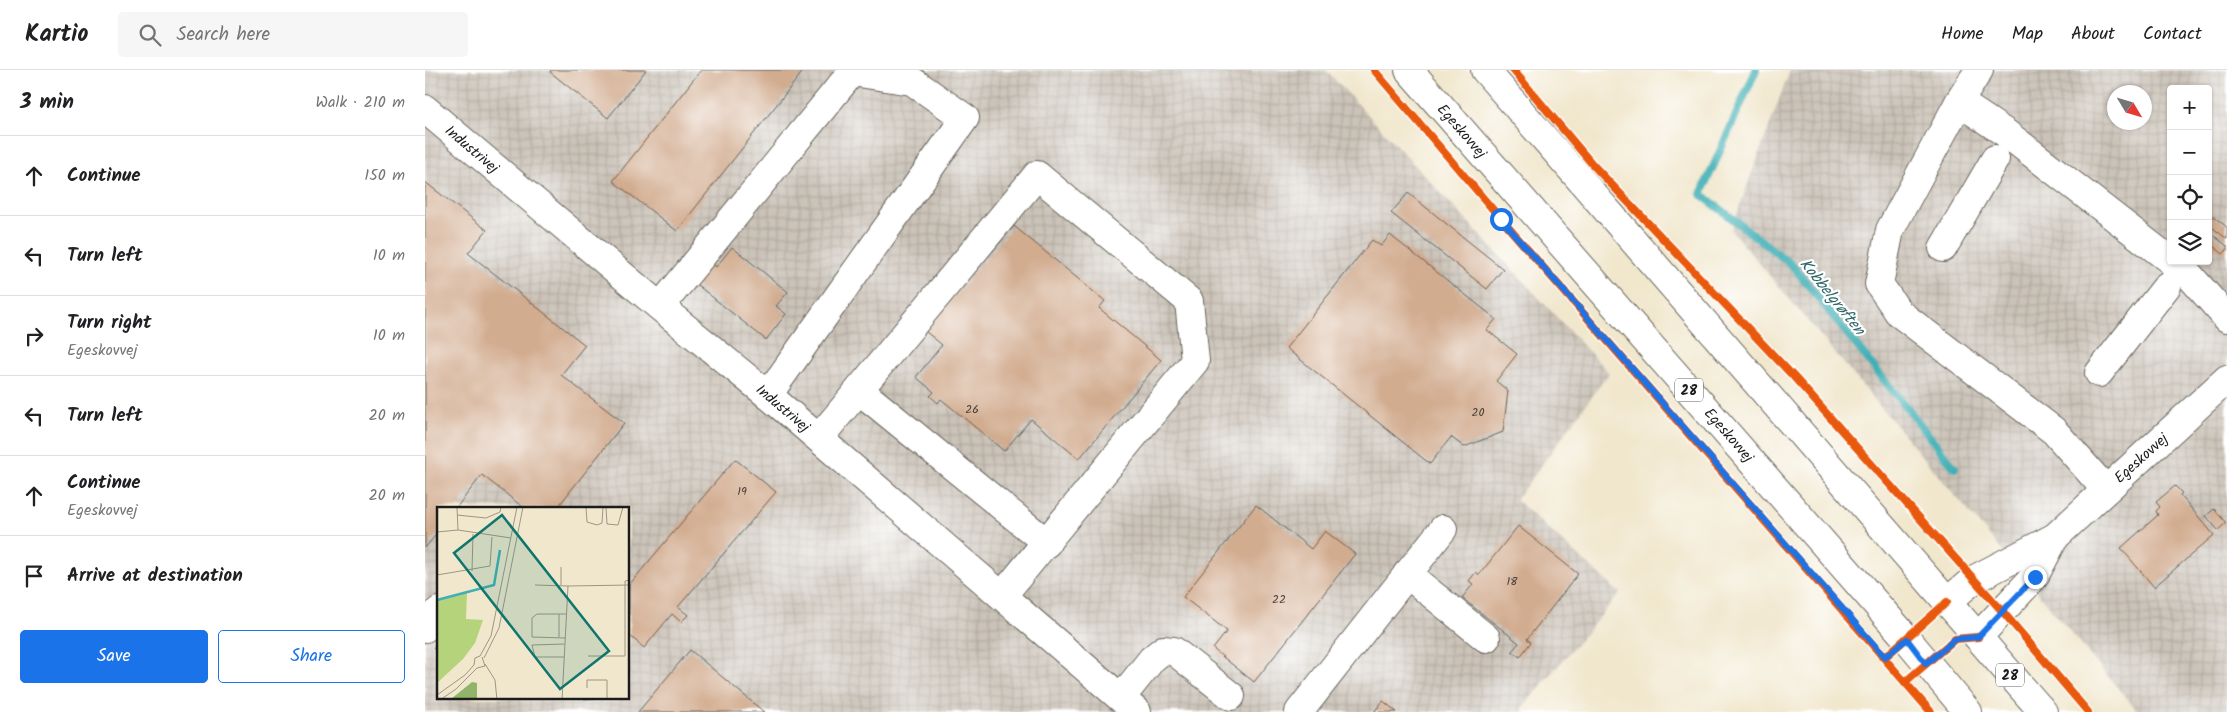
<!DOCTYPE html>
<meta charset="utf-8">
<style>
:root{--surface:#fff;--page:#f6f6f6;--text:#202124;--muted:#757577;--line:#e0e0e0;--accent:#1a73e8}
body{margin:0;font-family:Kalam,sans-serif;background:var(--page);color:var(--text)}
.controls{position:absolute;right:15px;top:15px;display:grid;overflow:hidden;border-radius:5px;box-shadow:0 1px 4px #0004}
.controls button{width:45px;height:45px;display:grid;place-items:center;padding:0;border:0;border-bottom:1px solid var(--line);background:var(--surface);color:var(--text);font:25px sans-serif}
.compass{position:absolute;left:1682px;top:15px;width:45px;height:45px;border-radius:50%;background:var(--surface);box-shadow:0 1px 4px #0004;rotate:128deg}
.stop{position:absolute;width:15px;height:15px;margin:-11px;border:4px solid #1a73e8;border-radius:50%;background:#fff}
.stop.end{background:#1a73e8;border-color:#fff;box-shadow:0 1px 5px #0008}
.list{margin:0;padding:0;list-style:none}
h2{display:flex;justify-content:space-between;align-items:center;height:65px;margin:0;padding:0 20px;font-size:21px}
h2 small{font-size:16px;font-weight:400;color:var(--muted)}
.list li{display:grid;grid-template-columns:32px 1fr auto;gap:15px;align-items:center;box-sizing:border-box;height:80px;padding:0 20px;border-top:1px solid var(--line)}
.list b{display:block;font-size:19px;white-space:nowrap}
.list p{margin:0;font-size:16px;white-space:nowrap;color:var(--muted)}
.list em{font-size:16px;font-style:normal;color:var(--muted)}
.actions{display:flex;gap:10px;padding:15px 20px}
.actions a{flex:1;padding:11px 0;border:1px solid var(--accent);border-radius:5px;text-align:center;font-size:18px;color:var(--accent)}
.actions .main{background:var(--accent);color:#fff}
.icon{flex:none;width:28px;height:28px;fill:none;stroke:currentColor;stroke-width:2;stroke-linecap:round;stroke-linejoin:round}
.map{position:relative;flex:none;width:1802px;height:642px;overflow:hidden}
header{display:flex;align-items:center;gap:30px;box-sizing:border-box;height:70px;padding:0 25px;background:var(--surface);border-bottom:1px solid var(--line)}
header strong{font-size:24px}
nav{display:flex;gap:28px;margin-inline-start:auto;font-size:18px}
.search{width:350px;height:45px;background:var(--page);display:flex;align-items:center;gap:12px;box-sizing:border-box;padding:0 18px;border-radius:5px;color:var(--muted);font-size:19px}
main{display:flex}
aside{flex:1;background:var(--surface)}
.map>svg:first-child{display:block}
.industrial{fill:url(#industrial-grid);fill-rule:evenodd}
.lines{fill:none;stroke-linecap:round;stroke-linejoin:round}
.stream{stroke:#3fb0b6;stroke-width:8}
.building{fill:#d2ac8f}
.minor-casing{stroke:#67635a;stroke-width:30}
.major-casing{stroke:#67635a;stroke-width:30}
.minor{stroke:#fff;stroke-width:28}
.major{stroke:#fff;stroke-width:28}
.cycleway-casing{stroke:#fff;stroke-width:11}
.cycleway{stroke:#e8590c;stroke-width:8}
.route{stroke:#1a73e8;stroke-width:6}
.labels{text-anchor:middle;stroke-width:4.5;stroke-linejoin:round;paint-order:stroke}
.number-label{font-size:12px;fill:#4a4039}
.shield{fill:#fff;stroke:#606060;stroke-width:1}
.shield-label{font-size:14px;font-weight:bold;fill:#1c1c1c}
.street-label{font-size:15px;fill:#1c1c1c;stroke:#fff}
.water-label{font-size:16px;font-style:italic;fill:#2e6669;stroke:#fff}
.inset-river{fill:none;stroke:#3fb0b6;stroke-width:2.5}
.inset-road{fill:none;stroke:#9c9686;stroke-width:1}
.view{fill:#0f766e;fill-opacity:0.15;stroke:#0f766e;stroke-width:2.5}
.inset-edge{fill:none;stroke:#1c1c1c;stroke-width:2.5}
</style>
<header>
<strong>Kartio</strong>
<div class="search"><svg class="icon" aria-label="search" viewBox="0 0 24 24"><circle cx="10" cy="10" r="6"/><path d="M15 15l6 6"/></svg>Search here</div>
<nav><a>Home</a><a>Map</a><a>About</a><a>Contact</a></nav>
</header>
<main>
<aside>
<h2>3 min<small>Walk · 210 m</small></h2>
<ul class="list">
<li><svg class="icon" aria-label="ahead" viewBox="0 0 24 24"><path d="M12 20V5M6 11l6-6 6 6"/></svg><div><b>Continue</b></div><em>150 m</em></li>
<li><svg class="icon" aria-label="left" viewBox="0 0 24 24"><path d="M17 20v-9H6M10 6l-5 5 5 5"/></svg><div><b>Turn left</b></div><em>10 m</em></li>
<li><svg class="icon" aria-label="right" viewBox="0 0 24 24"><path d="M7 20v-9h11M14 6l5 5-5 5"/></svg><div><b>Turn right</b><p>Egeskovvej</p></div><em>10 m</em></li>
<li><svg class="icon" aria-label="left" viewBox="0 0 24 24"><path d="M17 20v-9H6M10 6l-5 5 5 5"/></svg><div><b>Turn left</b></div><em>20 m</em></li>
<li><svg class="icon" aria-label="ahead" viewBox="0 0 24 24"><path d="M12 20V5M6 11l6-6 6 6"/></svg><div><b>Continue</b><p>Egeskovvej</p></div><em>20 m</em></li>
<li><svg class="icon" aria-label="arrive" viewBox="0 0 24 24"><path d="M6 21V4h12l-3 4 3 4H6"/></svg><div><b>Arrive at destination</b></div></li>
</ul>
<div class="actions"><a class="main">Save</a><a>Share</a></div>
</aside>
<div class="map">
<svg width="1802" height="642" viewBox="0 0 1802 642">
<defs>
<pattern id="industrial-grid" width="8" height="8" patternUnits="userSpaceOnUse" patternTransform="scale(1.25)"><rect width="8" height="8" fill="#cbc3b8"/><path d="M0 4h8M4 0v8" fill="none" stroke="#aea79e"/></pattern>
</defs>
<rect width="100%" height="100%" fill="#fff"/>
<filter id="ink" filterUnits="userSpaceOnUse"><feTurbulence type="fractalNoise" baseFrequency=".02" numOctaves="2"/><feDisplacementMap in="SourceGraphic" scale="10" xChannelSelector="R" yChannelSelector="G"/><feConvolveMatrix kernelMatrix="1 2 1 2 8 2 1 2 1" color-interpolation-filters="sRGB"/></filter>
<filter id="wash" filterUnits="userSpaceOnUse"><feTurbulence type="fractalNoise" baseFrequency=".0096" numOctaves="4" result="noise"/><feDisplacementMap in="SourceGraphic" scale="20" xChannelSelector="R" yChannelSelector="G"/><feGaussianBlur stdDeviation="1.12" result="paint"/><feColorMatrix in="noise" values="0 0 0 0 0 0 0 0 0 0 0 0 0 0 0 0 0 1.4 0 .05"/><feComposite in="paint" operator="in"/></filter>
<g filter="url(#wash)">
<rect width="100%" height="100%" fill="#f1e7cd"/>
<g class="industrial">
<path d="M0 0H901L1184 303 1091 430 1195 523 1097 638 1098 642H0ZM14 438H204V628H14Z"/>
<path d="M1365 0H1802V642H1713L1306 160ZM1746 19H1783V191H1746ZM1690 22H1720V52H1690Z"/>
</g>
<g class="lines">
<path class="stream" d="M1331 0 1276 124 1367 195 1530 398"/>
</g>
<g id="blocks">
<g class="building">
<path d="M126 0H221L183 48 125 2Z"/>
<path d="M276 0H379L252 161 188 111Z"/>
<path d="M0 112 62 160 43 183 160 275 136 305 199 353 132 438H99L57 405 31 438H14V461L0 478Z"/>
<path d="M983 123 1078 199 1062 219 966 143Z"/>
<path d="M1783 142 1802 157V169L1783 154Z"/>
<path d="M589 156 680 231 674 238 736 290 654 389 606 349 579 381 516 329 513 333 505 326 509 322 491 307 517 275 500 261Z"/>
<path d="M1783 161 1802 176V180L1798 184 1783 172Z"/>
<path d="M965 165 1071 249 1062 260 1092 284 1071 311 1083 321 1078 362 1039 377 1026 367 1005 394 861 278 947 170 956 176Z"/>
<path d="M307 177 363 222 351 236 361 244 341 270 266 210 283 190 291 197Z"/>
<path d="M310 389 351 422 253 537 263 545 256 552 247 544 219 578 204 565V515Z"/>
<path d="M1750 416 1757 423 1755 425 1789 465 1729 517 1696 478 1733 445 1731 441 1735 437 1731 432Z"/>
<path d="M831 435 886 479 900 461 930 484 829 612 788 579 802 561 758 527Z"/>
<path d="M1789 439 1801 453 1793 460 1781 446Z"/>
<path d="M1093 456 1153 504 1102 569 1106 572 1095 587 1087 581 1094 573 1037 528 1048 514 1044 511 1051 502 1054 505Z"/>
<path d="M14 571V583L8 578Z"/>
<path d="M265 580 339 642H213Z"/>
<path d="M958 631 972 642H949Z"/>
</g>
</g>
</g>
<g filter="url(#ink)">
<use href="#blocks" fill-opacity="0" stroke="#67635a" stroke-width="1"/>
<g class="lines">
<g class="minor-casing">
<g id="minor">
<path d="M1554 0 1534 32 1465 160 1454 214 1474 243 1629 361 1681 420"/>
<path d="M1534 32 1582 64 1746 191"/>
<path d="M0 39 235 237 343 325 712 642"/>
<path d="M1518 178 1570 89"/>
<path d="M1746 191 1765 206 1802 248"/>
<path d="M235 237 427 2 487 11 540 48 343 325"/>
<path d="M1674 303 1742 216"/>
<path d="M434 320 622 473"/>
<path d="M394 368 612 105 764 231 770 291 577 526"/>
<path d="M982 504 1061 568"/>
<path d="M1522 532 1548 510 1630 467 1802 309"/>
<path d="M0 558 14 541"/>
<path d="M1553 567 1609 507 1630 467"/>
<path d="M696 628 727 589 738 580 749 581 806 626"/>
<path d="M874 642 1018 459"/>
</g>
</g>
<g class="major-casing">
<g id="major">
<path d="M984 0 1482 569 1543 642"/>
<path d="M1060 0 1618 642"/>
</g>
</g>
<use href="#minor" class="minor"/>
<use href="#major" class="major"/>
<g class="cycleway-casing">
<g id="cycleway">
<path d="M949 0 1076 149 1506 642"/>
<path d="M1088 0 1168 95 1369 307 1578 542 1663 642"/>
<path d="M1460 587 1522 532"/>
<path d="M1480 612 1530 569 1553 567"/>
</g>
</g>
<use href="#cycleway" class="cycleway"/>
</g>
</g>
<g class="lines" filter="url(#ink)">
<path class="route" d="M1076 149 1460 587 1482 569 1501 594 1530 569 1553 567 1610 507"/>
</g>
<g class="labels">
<g class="number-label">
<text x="547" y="343">26</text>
<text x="1053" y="346">20</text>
<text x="317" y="425">19</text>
<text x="1087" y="515">18</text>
<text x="854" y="533">22</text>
</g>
<g class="shield">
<rect x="1250" y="308.5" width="28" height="23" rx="4"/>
<rect x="1571" y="593.5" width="28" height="23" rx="4"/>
</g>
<g class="shield-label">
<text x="1264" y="325">28</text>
<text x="1585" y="610">28</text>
</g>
<g class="street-label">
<text transform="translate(1037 61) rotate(49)" y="5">Egeskovvej</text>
<text transform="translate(47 79) rotate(40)" y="5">Industrivej</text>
<text transform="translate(358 338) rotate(40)" y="5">Industrivej</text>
<text transform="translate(1304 365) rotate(49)" y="5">Egeskovvej</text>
<text transform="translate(1716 388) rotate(-42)" y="5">Egeskovvej</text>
</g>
<g class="water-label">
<text transform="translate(1408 226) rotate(51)" y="6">Kobbelgrøften</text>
</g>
</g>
<g transform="translate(12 437)">
<rect width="192" height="192" fill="#f1e7cd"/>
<path d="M30 85 29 112 46 113 38 136 26 152 0 176V93Z" fill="#b5d37a"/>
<path d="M35 175 40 176V192H14Z" fill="#90b56a"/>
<path class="inset-river" d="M0 93 57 78 63 43"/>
<path class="inset-road" d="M20 0 21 23 74 31M149 0 150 15 160 18 165 16 166 0M169 0 170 17 181 18 186 0M20 8 49 11 63 5 64 0M0 25 21 23M124 60V78M35 64 36 27M0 68 53 59 55 30M98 78 131 79M122 130V107M128 131 95 130V111L100 107H129M43 149 54 129 80 0M151 149H188V74L193 73M127 150H98L95 138 127 137M47 151 62 121 86 0M48 157 58 173 60 193M40 161 48 159 45 150M150 181V173H170V193M0 188 28 168 37 158 38 151 43 149M3 193 19 182 40 161M125 193 131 79 193 78M146 193 170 192"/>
<path class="view" d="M65 8 172 144 123 182 17 46Z"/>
<rect width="192" height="192" class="inset-edge"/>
</g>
</svg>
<div class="controls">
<button>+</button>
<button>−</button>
<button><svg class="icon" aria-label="locate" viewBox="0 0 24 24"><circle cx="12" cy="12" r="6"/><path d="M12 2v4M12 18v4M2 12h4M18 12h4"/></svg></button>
<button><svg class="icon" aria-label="layers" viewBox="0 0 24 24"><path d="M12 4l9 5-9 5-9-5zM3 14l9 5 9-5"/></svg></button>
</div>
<svg class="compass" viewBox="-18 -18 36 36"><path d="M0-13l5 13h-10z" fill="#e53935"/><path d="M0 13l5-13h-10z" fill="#757577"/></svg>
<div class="stop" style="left:1076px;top:149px"></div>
<div class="stop end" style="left:1610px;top:507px"></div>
</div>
</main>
